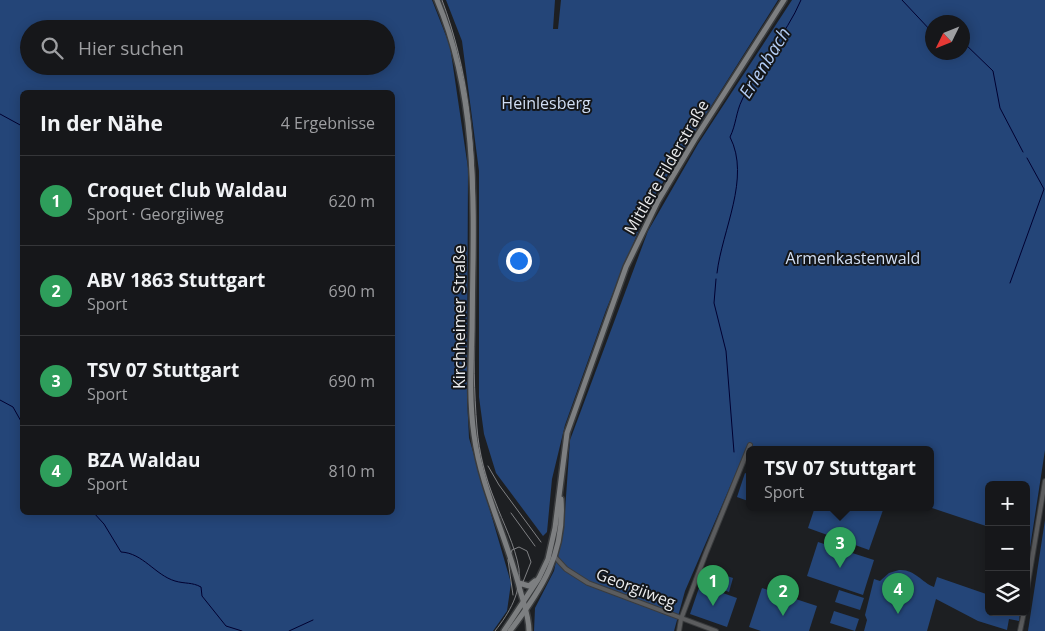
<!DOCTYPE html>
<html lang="de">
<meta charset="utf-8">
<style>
:root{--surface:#16171a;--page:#1f2023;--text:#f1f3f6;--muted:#9e9fa2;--line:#353639;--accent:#bfbe41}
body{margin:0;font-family:"Open Sans",sans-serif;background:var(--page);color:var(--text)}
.controls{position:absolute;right:15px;bottom:15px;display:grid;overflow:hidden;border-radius:8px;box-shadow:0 2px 12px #0003}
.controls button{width:45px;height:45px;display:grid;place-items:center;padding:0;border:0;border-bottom:1px solid var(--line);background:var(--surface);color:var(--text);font:25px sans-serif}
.compass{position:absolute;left:925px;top:15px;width:45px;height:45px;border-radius:50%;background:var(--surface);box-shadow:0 2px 12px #0003;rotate:227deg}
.you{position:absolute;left:518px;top:260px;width:18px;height:18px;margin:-12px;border:4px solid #fff;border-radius:50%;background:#1a73e8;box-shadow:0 0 0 8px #1a73e833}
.badge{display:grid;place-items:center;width:32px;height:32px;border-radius:50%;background:var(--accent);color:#fff;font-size:16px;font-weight:700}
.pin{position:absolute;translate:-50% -41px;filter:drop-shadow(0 1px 2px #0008)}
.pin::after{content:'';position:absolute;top:26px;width:18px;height:15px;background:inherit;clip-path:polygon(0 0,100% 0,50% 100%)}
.popup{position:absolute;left:746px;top:446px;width:188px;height:65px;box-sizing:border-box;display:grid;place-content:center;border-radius:8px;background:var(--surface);filter:drop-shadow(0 1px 4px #0005);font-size:16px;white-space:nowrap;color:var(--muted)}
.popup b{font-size:19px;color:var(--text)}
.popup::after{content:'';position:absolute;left:50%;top:100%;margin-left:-10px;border:10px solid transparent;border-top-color:var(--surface)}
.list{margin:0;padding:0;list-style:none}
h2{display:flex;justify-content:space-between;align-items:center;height:65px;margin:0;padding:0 20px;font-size:21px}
h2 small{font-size:16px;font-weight:400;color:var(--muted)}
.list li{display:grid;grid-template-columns:32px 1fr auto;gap:15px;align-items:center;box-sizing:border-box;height:90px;padding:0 20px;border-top:1px solid var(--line)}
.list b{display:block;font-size:19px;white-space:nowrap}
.list p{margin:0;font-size:16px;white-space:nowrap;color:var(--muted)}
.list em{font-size:16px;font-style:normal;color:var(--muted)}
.icon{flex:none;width:28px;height:28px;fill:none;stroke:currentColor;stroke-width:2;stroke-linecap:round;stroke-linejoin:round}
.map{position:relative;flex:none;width:1045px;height:631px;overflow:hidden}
.search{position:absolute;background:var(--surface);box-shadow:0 2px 12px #0003;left:20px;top:20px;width:375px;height:55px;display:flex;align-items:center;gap:12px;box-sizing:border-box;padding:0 18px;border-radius:28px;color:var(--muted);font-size:19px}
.panel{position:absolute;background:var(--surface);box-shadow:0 2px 12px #0003;left:20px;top:90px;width:375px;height:425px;border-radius:8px}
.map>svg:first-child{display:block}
.green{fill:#244578;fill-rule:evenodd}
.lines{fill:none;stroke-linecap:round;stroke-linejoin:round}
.stream{stroke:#000030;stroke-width:1}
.minor-casing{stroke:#3a3c3e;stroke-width:6}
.secondary-casing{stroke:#3a3c3e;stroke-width:8}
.minor{stroke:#5b5c5e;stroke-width:4}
.secondary{stroke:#7d7f81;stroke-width:5}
.tram{stroke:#7f8083;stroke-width:1}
.labels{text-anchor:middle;stroke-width:4;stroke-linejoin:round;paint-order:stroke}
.park-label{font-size:16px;fill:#d1def3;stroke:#141619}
.street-label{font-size:16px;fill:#eaebed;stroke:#141619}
.water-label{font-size:18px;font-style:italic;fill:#b3cdf5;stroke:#141619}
</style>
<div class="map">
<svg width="1045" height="631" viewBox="0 0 1045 631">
<rect width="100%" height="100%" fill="#1d1f22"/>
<g class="green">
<path d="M0 0H432L450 46 468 168 467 397 469 438 511 583 507 611 493 631H0ZM29 29H386V66H29ZM22 92H392V512H22Z"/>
<path d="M446 0H555L553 29H558L561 0H778L650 203 606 310 565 425 552 479 547 532 543 536 496 473 484 434 479 397V171L462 41Z"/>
<path d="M792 0H1045V450L1026 574V485H989V527L929 507 930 449H750V454L745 452 685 591 674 631H534L535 608 554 571 558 552 565 511 570 440 648 231 698 144ZM932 22H962V52H932Z"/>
<path d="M745 473 750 475 748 501 737 497Z"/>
<path d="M815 507H872L883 510 869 550 808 528Z"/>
<path d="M1045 520V631H1028Z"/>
<path d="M818 542 874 560 863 595 807 576Z"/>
<path d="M709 570 733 578 729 592 705 583Z"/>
<path d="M899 570C915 569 921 582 934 587L937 577 989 595V612H1020L1019 621 1009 619 1007 630 978 621 936 599 927 631H864L867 620 865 615 874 579 880 581 889 573Z"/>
<path d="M700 585 737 598 727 627 690 614Z"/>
<path d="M762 588 817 606 809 631H761L749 627Z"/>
<path d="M839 590 864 598 860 610 835 602Z"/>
<path d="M834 611 859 619 855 631 830 623Z"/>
</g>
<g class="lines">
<g class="stream">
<path d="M902 0 932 32"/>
<path d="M962 41 993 71 1000 108 1023 152"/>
<path d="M0 114 22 126"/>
<path d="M717 273C722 230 751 178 730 137 736 125 736 112 742 100 757 64 786 36 801 0"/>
<path d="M716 279 714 303 726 351 734 452"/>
<path d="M1010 283 1044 189 1027 158"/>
<path d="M0 400 13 407 22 423"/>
<path d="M93 512 104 524 121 552C143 553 155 575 175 581 185 584 192 582 201 587L202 596 226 626 242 631"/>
<path d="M289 631 313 620"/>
</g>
<g class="minor-casing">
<g id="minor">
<path d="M555 557 566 569 588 583 716 631"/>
<path d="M1026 595 1045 481"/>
<path d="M679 631 681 619 706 553 750 445"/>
<path d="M1020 631 1024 612"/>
</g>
</g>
<g class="secondary-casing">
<g id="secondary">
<path d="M437 0C481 103 473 220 472 329 471 364 469 400 474 435 481 488 507 538 520 590 524 604 529 617 529 631"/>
<path d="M519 583 529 586 535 581"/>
<path d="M504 631 539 578 548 559 555 528 567 433 626 267 658 201 695 139 784 0"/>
<path d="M510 631C542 589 565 554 561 499"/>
</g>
</g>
<use href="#minor" class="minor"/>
<use href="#secondary" class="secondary"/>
<g class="tram">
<path d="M442 0C495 140 465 283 477 428 479 453 485 477 495 501 503 523 515 545 519 569 521 593 510 612 495 631"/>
<path d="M488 466 499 485 541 542"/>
<path d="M511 513 535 546"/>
<path d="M513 595 508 560 512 550 519 547 527 551 531 562 521 587"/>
</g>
</g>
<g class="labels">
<g class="park-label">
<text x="546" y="109">Heinlesberg</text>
<text x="853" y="264">Armenkastenwald</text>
</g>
<g class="street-label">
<text transform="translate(666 167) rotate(-60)" y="6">Mittlere Filderstraße</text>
<text transform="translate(459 317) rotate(-90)" y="6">Kirchheimer Straße</text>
<text transform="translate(636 588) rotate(21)" y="6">Georgiiweg</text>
</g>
<g class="water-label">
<text transform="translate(765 63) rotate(-58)" y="6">Erlenbach</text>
</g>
</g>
</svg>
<div class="controls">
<button>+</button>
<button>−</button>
<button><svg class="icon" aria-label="layers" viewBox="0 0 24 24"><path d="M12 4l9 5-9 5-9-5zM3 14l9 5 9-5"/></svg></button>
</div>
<svg class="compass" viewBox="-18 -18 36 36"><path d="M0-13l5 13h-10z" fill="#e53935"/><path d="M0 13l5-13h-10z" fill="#9e9fa2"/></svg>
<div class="you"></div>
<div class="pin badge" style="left:713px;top:606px;background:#2e9e5b">1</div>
<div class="pin badge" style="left:783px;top:616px;background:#2e9e5b">2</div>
<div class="pin badge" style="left:840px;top:568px;background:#2e9e5b">3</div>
<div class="popup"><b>TSV 07 Stuttgart</b>Sport</div>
<div class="pin badge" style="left:898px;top:614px;background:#2e9e5b">4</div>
<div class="search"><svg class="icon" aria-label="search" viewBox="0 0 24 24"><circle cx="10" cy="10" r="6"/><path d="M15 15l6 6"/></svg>Hier suchen</div>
<section class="panel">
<h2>In der Nähe<small>4 Ergebnisse</small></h2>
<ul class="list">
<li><span class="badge" style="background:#2e9e5b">1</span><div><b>Croquet Club Waldau</b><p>Sport · Georgiiweg</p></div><em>620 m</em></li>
<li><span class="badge" style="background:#2e9e5b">2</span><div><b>ABV 1863 Stuttgart</b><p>Sport</p></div><em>690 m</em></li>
<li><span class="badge" style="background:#2e9e5b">3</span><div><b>TSV 07 Stuttgart</b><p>Sport</p></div><em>690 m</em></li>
<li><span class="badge" style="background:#2e9e5b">4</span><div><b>BZA Waldau</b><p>Sport</p></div><em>810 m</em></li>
</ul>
</section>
</div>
